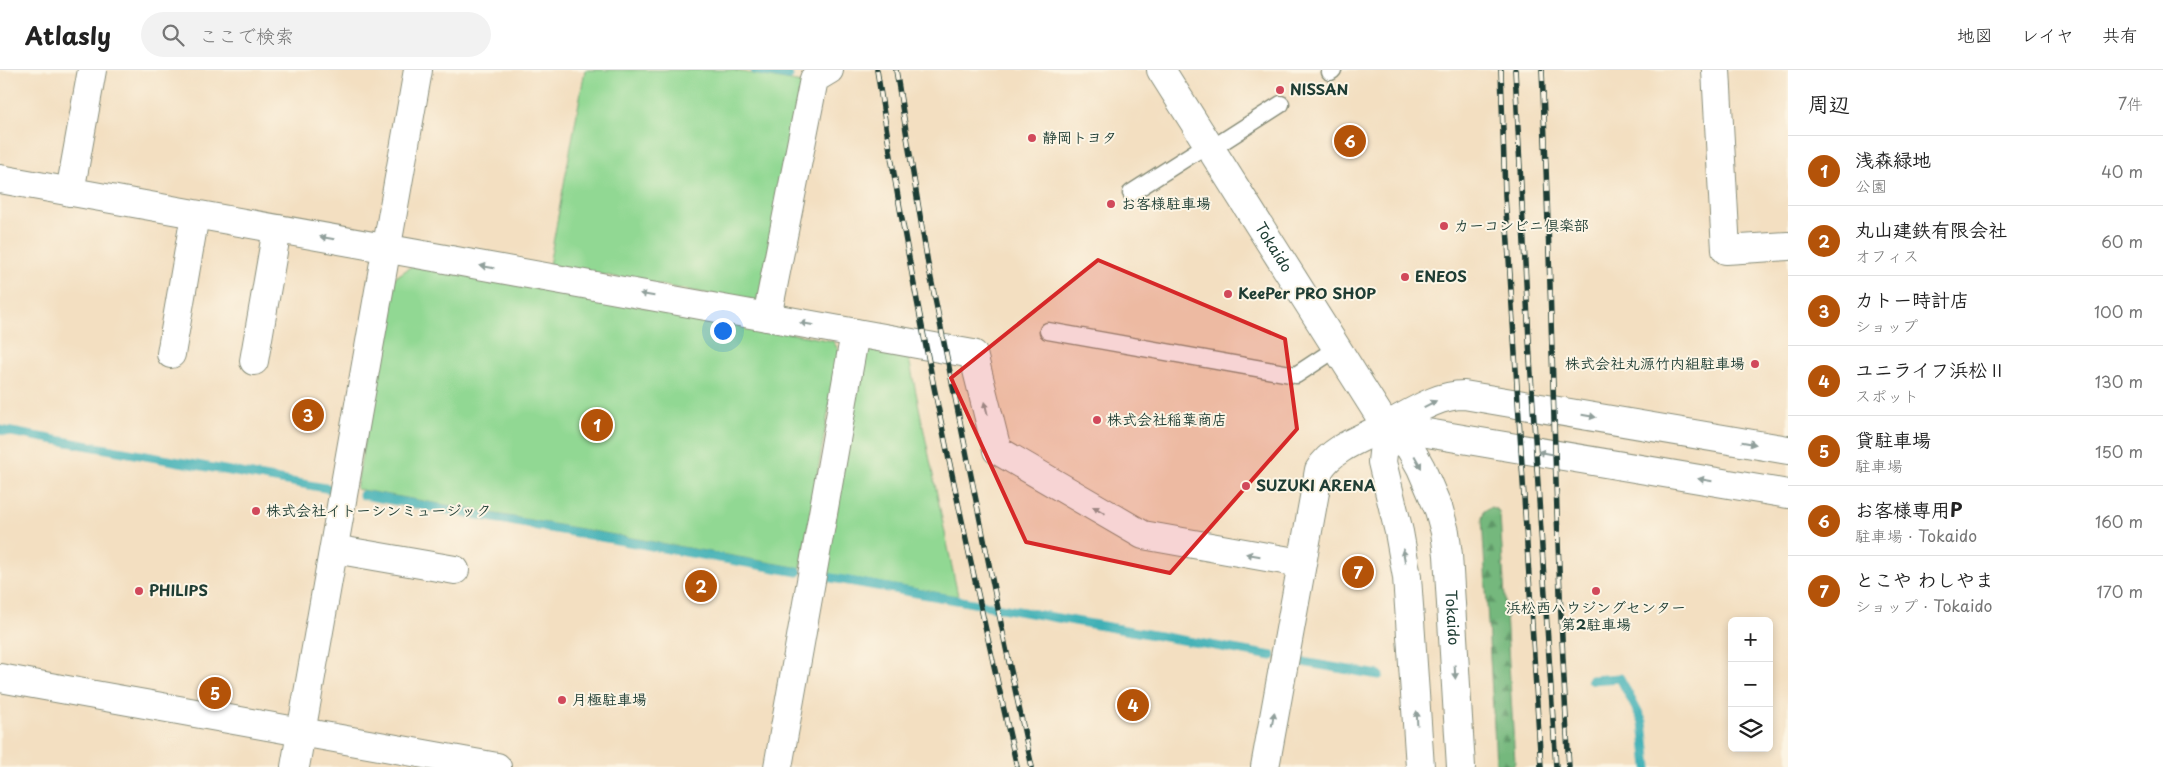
<!DOCTYPE html>
<html lang="ja">
<meta charset="utf-8">
<style>
:root{--surface:#fff;--page:#f2f2f2;--text:#222;--muted:#767676;--line:#e0e0e0;--accent:#b45309}
body{margin:0;font-family:"Playpen Sans","Klee One",sans-serif;background:var(--page);color:var(--text)}
.controls{position:absolute;right:15px;bottom:15px;display:grid;overflow:hidden;border-radius:8px;box-shadow:0 2px 8px #0003}
.controls button{width:45px;height:45px;display:grid;place-items:center;padding:0;border:0;border-bottom:1px solid var(--line);background:var(--surface);color:var(--text);font:25px sans-serif}
.you{position:absolute;left:722px;top:260px;width:18px;height:18px;margin:-12px;border:4px solid #fff;border-radius:50%;background:#1a73e8;box-shadow:0 0 0 8px #1a73e833}
.badge{display:grid;place-items:center;width:32px;height:32px;border-radius:50%;background:var(--accent);color:#fff;font-size:16px;font-weight:700}
.pin{position:absolute;translate:-50% -50%;border:2px solid #fff;box-shadow:0 1px 5px #0006}
.list{margin:0;padding:0;list-style:none}
h2{display:flex;justify-content:space-between;align-items:center;height:65px;margin:0;padding:0 20px;font-size:21px}
h2 small{font-size:16px;font-weight:400;color:var(--muted)}
.list li{display:grid;grid-template-columns:32px 1fr auto;gap:15px;align-items:center;box-sizing:border-box;height:70px;padding:0 20px;border-top:1px solid var(--line)}
.list b{display:block;font-size:19px;white-space:nowrap}
.list p{margin:0;font-size:16px;white-space:nowrap;color:var(--muted)}
.list em{font-size:16px;font-style:normal;color:var(--muted)}
.icon{flex:none;width:28px;height:28px;fill:none;stroke:currentColor;stroke-width:2;stroke-linecap:round;stroke-linejoin:round}
.map{position:relative;flex:none;width:1788px;height:697px;overflow:hidden}
header{display:flex;align-items:center;gap:30px;box-sizing:border-box;height:70px;padding:0 25px;background:var(--surface);border-bottom:1px solid var(--line)}
header strong{font-size:24px}
nav{display:flex;gap:28px;margin-inline-start:auto;font-size:18px}
.search{width:350px;height:45px;background:var(--page);display:flex;align-items:center;gap:12px;box-sizing:border-box;padding:0 18px;border-radius:28px;color:var(--muted);font-size:19px}
main{display:flex}
aside{flex:1;background:var(--surface)}
.map>svg:first-child{display:block}
.forest{fill:url(#forest-firs);stroke:#4a7a58}
.green{fill:#91d893;stroke:#588a64}
.lines{fill:none;stroke-linecap:round;stroke-linejoin:round}
.stream{stroke:#3fb0b6;stroke-width:9}
.lane-casing{stroke:#898e7a;stroke-width:19}
.street-casing{stroke:#898e7a;stroke-width:30}
.secondary-casing{stroke:#898e7a;stroke-width:30}
.highway-casing{stroke:#898e7a;stroke-width:30}
.lane{stroke:#fff;stroke-width:16}
.street{stroke:#fff;stroke-width:28}
.secondary{stroke:#fff;stroke-width:28}
.highway{stroke:#fff;stroke-width:28}
.rail-casing{stroke:#1f3d34;stroke-width:5.5}
.rail{stroke:#fcf5e5;stroke-width:4;stroke-dasharray:11;stroke-linecap:butt}
.oneway{fill:#8f9e9a}
.marked{fill:#d62828;fill-opacity:0.2;stroke:#d62828;stroke-width:4;stroke-linejoin:round}
.poi-dot{fill:#d1495b;stroke:#fcf5e5;stroke-width:2}
.labels{text-anchor:middle;stroke-width:4;stroke-linejoin:round;paint-order:stroke}
.poi-label{font-size:15px;font-weight:bold;fill:#1f3d34;stroke:#fcf5e5;text-anchor:start}
.street-label{font-size:15px;fill:#1f3d34;stroke:#fcf5e5}
</style>
<header>
<strong>Atlasly</strong>
<div class="search"><svg class="icon" aria-label="search" viewBox="0 0 24 24"><circle cx="10" cy="10" r="6"/><path d="M15 15l6 6"/></svg>ここで検索</div>
<nav><a>地図</a><a>レイヤ</a><a>共有</a></nav>
</header>
<main>
<div class="map">
<svg width="1788" height="697" viewBox="0 0 1788 697">
<defs>
<pattern id="forest-firs" width="22" height="20" patternUnits="userSpaceOnUse" patternTransform="scale(1.25)"><rect width="22" height="20" fill="#74b87d"/><path d="M5 1l3.5 6h-7zM16 11l3.5 6h-7z" fill="#5f9767"/></pattern>
</defs>
<rect width="100%" height="100%" fill="#fcf5e5"/>
<filter id="ink" filterUnits="userSpaceOnUse"><feTurbulence type="fractalNoise" baseFrequency=".02" numOctaves="2"/><feDisplacementMap in="SourceGraphic" scale="10" xChannelSelector="R" yChannelSelector="G"/><feConvolveMatrix kernelMatrix="1 2 1 2 8 2 1 2 1" color-interpolation-filters="sRGB"/></filter>
<filter id="wash" filterUnits="userSpaceOnUse"><feTurbulence type="fractalNoise" baseFrequency=".0096" numOctaves="4" result="noise"/><feDisplacementMap in="SourceGraphic" scale="20" xChannelSelector="R" yChannelSelector="G"/><feGaussianBlur stdDeviation="1.12" result="paint"/><feColorMatrix in="noise" values="0 0 0 0 0 0 0 0 0 0 0 0 0 0 0 0 0 1.4 0 .05"/><feComposite in="paint" operator="in"/></filter>
<g filter="url(#wash)">
<rect width="100%" height="100%" fill="#f3dfc1"/>
<path class="forest" d="M1491 437 1498 440 1500 446 1515 692 1513 697H1498L1496 693 1482 448 1484 441Z"/>
<g class="green">
<path d="M585 0H731L802 13 759 233 549 195Z"/>
<path d="M412 196 833 271 839 281 801 498 356 419 393 209Z"/>
<path d="M873 278 908 284 958 526 825 503 864 285Z"/>
</g>
<g class="lines">
<g class="stream">
<path d="M755 0 789 6"/>
<path d="M0 360 331 419"/>
<path d="M363 425 798 502"/>
<path d="M826 507 1272 586"/>
<path d="M1296 591 1379 605"/>
<path d="M1591 610 1620 608 1643 652 1648 697"/>
</g>
</g>
</g>
<g filter="url(#ink)">
<g class="lines">
<g class="lane-casing">
<g id="lane">
<path d="M1330 2 1333 0"/>
<path d="M1211 79 1281 34"/>
<path d="M1131 123 1208 74"/>
<path d="M1048 261 1296 305 1337 278"/>
</g>
</g>
<g class="street-casing">
<g id="street">
<path d="M1716 0 1726 180 1788 176"/>
<path d="M0 109 973 284 997 380 1143 465 1301 493"/>
<path d="M70 122 92 0"/>
<path d="M767 247 814 9 829 0"/>
<path d="M171 284 195 145"/>
<path d="M254 291 277 159"/>
<path d="M334 479 455 500"/>
<path d="M0 608 497 697"/>
<path d="M295 697 418 0"/>
<path d="M778 697 855 263"/>
<path d="M1265 697 1319 400C1333 377 1363 368 1386 356"/>
</g>
</g>
<g class="secondary-casing">
<g id="secondary">
<path d="M1386 356C1410 344 1436 325 1464 325L1788 380"/>
<path d="M1386 356 1788 424"/>
</g>
</g>
<g class="highway-casing">
<g id="highway">
<path id="s1" d="M1161 0 1386 356 1410 378 1421 398 1439 440 1445 462 1448 485 1461 697"/>
<path d="M1386 356 1382 392 1399 462 1407 507 1420 697"/>
</g>
</g>
<use href="#lane" class="lane"/>
<use href="#street" class="street"/>
<use href="#secondary" class="secondary"/>
<use href="#highway" class="highway"/>
<g class="rail-casing">
<g id="rail">
<path d="M877 0C913 234 964 466 1017 697"/>
<path d="M896 0 928 194 1006 578 1032 697"/>
<path d="M1501 0 1505 125 1541 697"/>
<path d="M1515 0 1530 289 1556 697"/>
<path d="M1542 0C1553 232 1554 465 1569 697"/>
</g>
</g>
<use href="#rail" class="rail"/>
</g>
<defs><path id="oneway-solid" d="M-6-.8H1V-3.2L6.5 0L1 3.2V.8H-6Z" transform="scale(1.25)"/></defs>
<g class="oneway">
<use href="#oneway-solid" transform="translate(327 168) rotate(-170)"/>
<use href="#oneway-solid" transform="translate(487 197) rotate(-170)"/>
<use href="#oneway-solid" transform="translate(647 225) rotate(-170)"/>
<use href="#oneway-solid" transform="translate(807 254) rotate(-170)"/>
<use href="#oneway-solid" transform="translate(1430 334) rotate(-27)"/>
<use href="#oneway-solid" transform="translate(986 338) rotate(-103)"/>
<use href="#oneway-solid" transform="translate(1589 346) rotate(10)"/>
<use href="#oneway-solid" transform="translate(1749 373) rotate(10)"/>
<use href="#oneway-solid" transform="translate(1545 383) rotate(-170)"/>
<use href="#oneway-solid" transform="translate(1418 392) rotate(61)"/>
<use href="#oneway-solid" transform="translate(1705 410) rotate(-170)"/>
<use href="#oneway-solid" transform="translate(1099 440) rotate(-150)"/>
<use href="#oneway-solid" transform="translate(1253 485) rotate(-170)"/>
<use href="#oneway-solid" transform="translate(1404 486) rotate(-100)"/>
<use href="#oneway-solid" transform="translate(1455 602) rotate(87)"/>
<use href="#oneway-solid" transform="translate(1417 648) rotate(-93)"/>
<use href="#oneway-solid" transform="translate(1273 649) rotate(-80)"/>
</g>
</g>
<path class="marked" d="M1098 190 1285 269 1297 359 1170 503 1026 472 951 308Z"/>
<g class="poi-dot">
<circle cx="1280" cy="20" r="5"/>
<circle cx="1032" cy="68" r="5"/>
<circle cx="1111" cy="134" r="5"/>
<circle cx="1444" cy="156" r="5"/>
<circle cx="1405" cy="207" r="5"/>
<circle cx="1228" cy="224" r="5"/>
<circle cx="1755" cy="294" r="5"/>
<circle cx="1097" cy="350" r="5"/>
<circle cx="1246" cy="416" r="5"/>
<circle cx="256" cy="441" r="5"/>
<circle cx="139" cy="521" r="5"/>
<circle cx="1596" cy="521" r="5"/>
<circle cx="562" cy="630" r="5"/>
</g>
<g class="labels">
<g class="poi-label">
<text x="1290" y="25">NISSAN</text>
<text x="1042" y="73">静岡トヨタ</text>
<text x="1121" y="139">お客様駐車場</text>
<text x="1454" y="161">カーコンビニ倶楽部</text>
<text x="1415" y="212">ENEOS</text>
<text x="1238" y="229">KeePer PRO SHOP</text>
<text x="1745" y="299" text-anchor="end">株式会社丸源竹内組駐車場</text>
<text x="1107" y="355">株式会社稲葉商店</text>
<text x="1256" y="421">SUZUKI ARENA</text>
<text x="266" y="446">株式会社イトーシンミュージック</text>
<text x="149" y="526">PHILIPS</text>
<text x="1596" y="543" text-anchor="middle">浜松西ハウジングセンター<tspan x="1596" dy="17">第2駐車場</tspan></text>
<text x="572" y="635">月極駐車場</text>
</g>
<g class="street-label">
<text dy="5" stroke="none"><textPath href="#s1" startOffset="210">Tokaido</textPath></text>
<text dy="5" stroke="none"><textPath href="#s1" startOffset="631">Tokaido</textPath></text>
</g>
</g>
</svg>
<div class="controls">
<button>+</button>
<button>−</button>
<button><svg class="icon" aria-label="layers" viewBox="0 0 24 24"><path d="M12 4l9 5-9 5-9-5zM3 14l9 5 9-5"/></svg></button>
</div>
<div class="you"></div>
<div class="pin badge" style="left:597px;top:355px">1</div>
<div class="pin badge" style="left:701px;top:516px">2</div>
<div class="pin badge" style="left:308px;top:345px">3</div>
<div class="pin badge" style="left:1133px;top:635px">4</div>
<div class="pin badge" style="left:215px;top:623px">5</div>
<div class="pin badge" style="left:1350px;top:71px">6</div>
<div class="pin badge" style="left:1358px;top:502px">7</div>
</div>
<aside>
<h2>周辺<small>7件</small></h2>
<ul class="list">
<li><span class="badge">1</span><div><b>浅森緑地</b><p>公園</p></div><em>40 m</em></li>
<li><span class="badge">2</span><div><b>丸山建鉄有限会社</b><p>オフィス</p></div><em>60 m</em></li>
<li><span class="badge">3</span><div><b>カトー時計店</b><p>ショップ</p></div><em>100 m</em></li>
<li><span class="badge">4</span><div><b>ユニライフ浜松Ⅱ</b><p>スポット</p></div><em>130 m</em></li>
<li><span class="badge">5</span><div><b>貸駐車場</b><p>駐車場</p></div><em>150 m</em></li>
<li><span class="badge">6</span><div><b>お客様専用P</b><p>駐車場 · Tokaido</p></div><em>160 m</em></li>
<li><span class="badge">7</span><div><b>とこや わしやま</b><p>ショップ · Tokaido</p></div><em>170 m</em></li>
</ul>
</aside>
</main>
